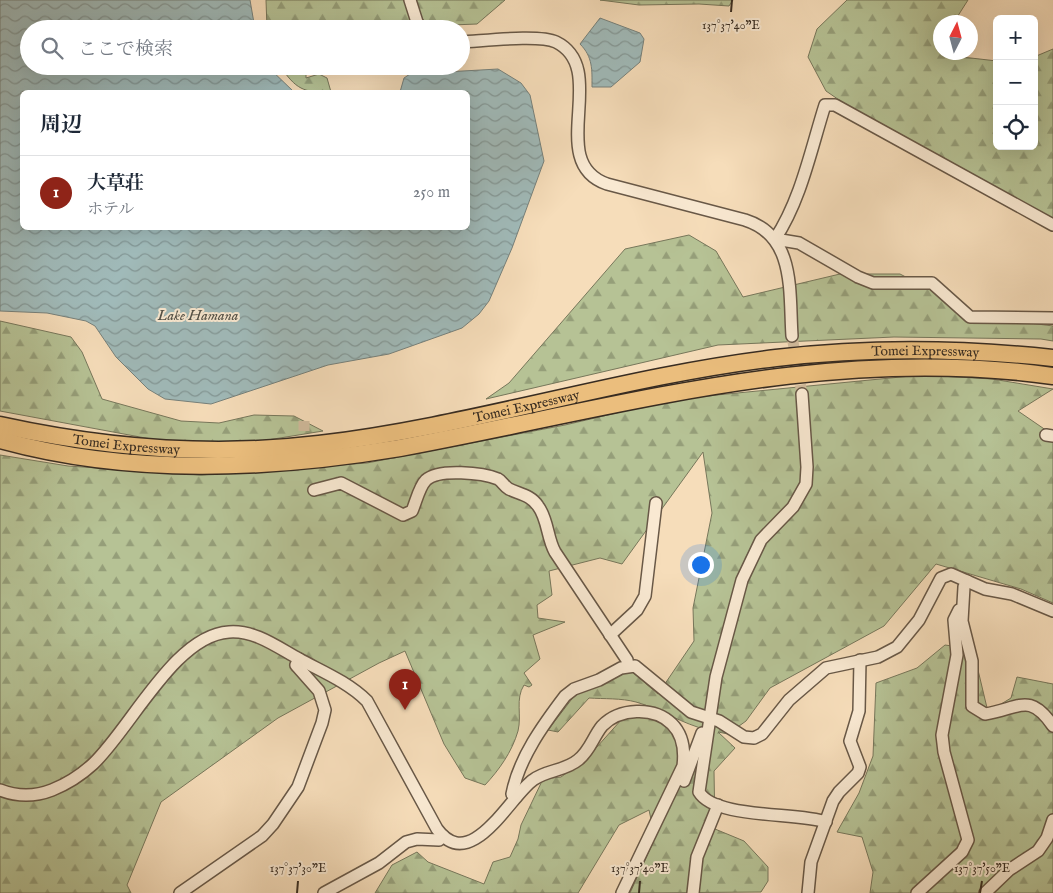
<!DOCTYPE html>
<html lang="ja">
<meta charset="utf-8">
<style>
:root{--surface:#fff;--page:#f2f2f3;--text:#1f2937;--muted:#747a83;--line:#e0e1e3;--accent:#8f2418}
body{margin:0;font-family:"IM FELL English","Noto Serif JP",serif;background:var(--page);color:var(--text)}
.controls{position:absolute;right:15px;top:15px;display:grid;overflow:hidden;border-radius:8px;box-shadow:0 5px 20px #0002}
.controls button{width:45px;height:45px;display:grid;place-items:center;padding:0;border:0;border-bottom:1px solid var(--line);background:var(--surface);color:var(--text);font:25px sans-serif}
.compass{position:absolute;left:933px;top:15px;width:45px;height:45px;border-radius:50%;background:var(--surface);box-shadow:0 5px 20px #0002;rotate:6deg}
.you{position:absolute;left:700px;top:564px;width:18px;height:18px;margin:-12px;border:4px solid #fff;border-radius:50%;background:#1a73e8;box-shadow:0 0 0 8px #1a73e833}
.badge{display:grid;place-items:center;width:32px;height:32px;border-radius:50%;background:var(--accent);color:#fff;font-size:16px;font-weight:700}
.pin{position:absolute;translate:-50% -41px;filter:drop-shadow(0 1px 2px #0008)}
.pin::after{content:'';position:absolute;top:26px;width:18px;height:15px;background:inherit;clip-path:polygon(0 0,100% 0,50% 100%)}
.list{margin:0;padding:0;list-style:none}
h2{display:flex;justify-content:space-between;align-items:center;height:65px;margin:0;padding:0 20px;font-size:21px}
h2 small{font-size:16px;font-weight:400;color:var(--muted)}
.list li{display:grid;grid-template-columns:32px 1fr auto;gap:15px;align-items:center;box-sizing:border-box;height:75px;padding:0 20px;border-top:1px solid var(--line)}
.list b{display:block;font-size:19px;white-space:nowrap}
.list p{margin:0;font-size:16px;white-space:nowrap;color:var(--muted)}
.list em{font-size:16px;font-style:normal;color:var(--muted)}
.icon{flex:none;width:28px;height:28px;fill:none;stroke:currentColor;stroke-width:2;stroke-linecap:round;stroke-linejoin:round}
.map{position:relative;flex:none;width:1053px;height:893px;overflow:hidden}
.search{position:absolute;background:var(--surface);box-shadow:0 5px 20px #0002;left:20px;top:20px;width:450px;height:55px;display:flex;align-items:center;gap:12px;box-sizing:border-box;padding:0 18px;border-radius:28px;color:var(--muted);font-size:19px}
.panel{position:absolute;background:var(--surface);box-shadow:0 5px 20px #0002;left:20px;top:90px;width:450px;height:140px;border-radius:8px}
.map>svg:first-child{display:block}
.forest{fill:url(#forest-firs);stroke:#77775b}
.water{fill:url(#water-waves);stroke:#76817c}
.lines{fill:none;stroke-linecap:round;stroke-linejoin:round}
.minor-tunnel{stroke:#d0ba9b;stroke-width:11;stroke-dasharray:11 5.5;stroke-linecap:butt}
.minor-casing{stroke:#685847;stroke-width:14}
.highway-casing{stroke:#382c21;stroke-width:19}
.minor{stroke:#f9e9d2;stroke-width:11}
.highway{stroke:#ebbe7d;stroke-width:16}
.ticks{fill:none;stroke:#382c21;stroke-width:2}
.labels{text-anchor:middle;stroke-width:4;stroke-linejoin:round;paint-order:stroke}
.street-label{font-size:14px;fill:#382c21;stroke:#f9e9d2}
.water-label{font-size:15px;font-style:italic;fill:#525047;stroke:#f9e9d2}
.ticks-label{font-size:12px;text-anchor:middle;fill:#382c21;stroke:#f9e9d2;stroke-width:4;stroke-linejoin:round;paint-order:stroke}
</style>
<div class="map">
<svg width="1053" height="893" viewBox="0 0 1053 893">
<defs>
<pattern id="forest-firs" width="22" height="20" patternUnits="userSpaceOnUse" patternTransform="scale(1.25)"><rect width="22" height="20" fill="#b6c295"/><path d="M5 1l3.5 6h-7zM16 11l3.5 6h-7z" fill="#959e79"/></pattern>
<pattern id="water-waves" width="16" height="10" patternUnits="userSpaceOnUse" patternTransform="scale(1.25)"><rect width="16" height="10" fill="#a0bab9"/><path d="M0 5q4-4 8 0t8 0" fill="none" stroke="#839796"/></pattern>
</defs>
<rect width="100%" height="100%" fill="#f6ddba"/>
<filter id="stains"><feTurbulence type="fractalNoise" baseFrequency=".004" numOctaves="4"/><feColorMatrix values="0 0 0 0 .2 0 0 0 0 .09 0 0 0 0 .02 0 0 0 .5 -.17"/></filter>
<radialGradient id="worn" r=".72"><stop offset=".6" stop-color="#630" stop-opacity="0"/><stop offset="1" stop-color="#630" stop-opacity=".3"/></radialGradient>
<g class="forest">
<path d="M266 0H505L477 24 350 29H267Z"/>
<path d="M600 0H733L729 6 699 4 639 5Z"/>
<path d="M847 0H968L954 22H940V52L961 53 962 57 997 61V146H1034V57L1053 49V219L845 104 826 91 808 57 817 29Z"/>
<path d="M280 66H306V78L319 74 327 78 331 92C303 93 296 89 280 66Z"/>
<path d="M689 235 716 251 743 297 840 274H900L983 317 1053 326V341L1041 339 894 337 718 345 486 399 509 383 625 249Z"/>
<path d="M0 321 71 337 82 352 102 399 181 421 219 423 254 415 294 416 323 431 249 443 167 442 0 411Z"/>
<path d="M921 375 992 379 1053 389 1018 411 1053 435V603L1021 589 936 564 884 626 770 688 746 721 728 734 718 732 735 748 714 771 715 829 744 841 768 867V881L761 892 630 893 655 838 649 810 619 825 578 893H375L392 865 417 852 428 862 484 884 493 862 510 857 518 839 521 825 543 779 561 777 587 758 622 719 635 714 658 720 677 734 683 765 708 730C682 724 661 709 636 702 621 698 604 699 589 698L558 732 548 730 578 691 631 671 658 694 694 641 693 608 712 513 703 452 622 564 600 558 549 571 552 595 537 605 538 618 565 622 533 635 540 659 524 673 532 685 529 687 524 685C515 699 522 715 518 731 512 752 499 770 485 785L465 778 444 744 405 651 379 663 278 718 161 802 127 885 131 893H0V455L68 466 201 475 367 463 565 425 676 399Z"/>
<path d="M945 645 973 649 988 712 1011 698 1017 677 1053 684V893H870L873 872 862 837 837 832 859 793 873 756 876 683 917 668Z"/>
</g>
<g class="water">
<path d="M0 0H250L255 29H29V66H267L294 92H22V228H468V92H400L404 78 410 74 498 69 521 83 530 95 544 161 512 248 489 301 479 314 462 328 389 354 328 365 211 404 165 399 148 389 116 357 95 326 86 321 47 313 0 311Z"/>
<path d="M600 18 640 33 644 39 640 62 611 87H592C592 70 593 57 580 44Z"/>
</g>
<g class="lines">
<g class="minor-tunnel">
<path d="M792 336 802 394"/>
<path d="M304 421V431"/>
</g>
<g class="minor-casing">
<g id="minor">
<path d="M410 0 417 22 422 29"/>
<path d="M461 42C483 41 539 34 556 42 611 69 544 162 607 184L745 220C796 236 789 292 792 336"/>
<path d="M1053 225 835 105H825C811 149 801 200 775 239L799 243 858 277 873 283H932L970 317 1053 318"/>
<path d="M802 394 807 467 806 484 793 507 761 540 742 580 716 677 699 792C715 819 797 812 826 822"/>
<path d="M1046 435 1053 436"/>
<path d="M314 490 341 483 403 515 412 511C416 502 419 487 426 480 439 468 483 473 498 479 502 481 504 486 509 489 519 494 531 495 538 506 548 519 547 538 555 552L627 660 628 666"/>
<path d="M967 581 964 587 962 621 972 661V706L985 714C1019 709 1029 691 1053 726"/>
<path d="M610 635 637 610 645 596 656 503"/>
<path d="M684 781 702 733"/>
<path d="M0 790C18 797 34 797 52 790 67 784 81 775 93 764 131 728 175 635 229 632 255 630 277 647 299 659 321 671 348 682 367 701L437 829C471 875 510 796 533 780 546 770 565 771 578 760 590 751 593 737 602 726 619 708 654 706 672 724 683 735 685 750 683 766L622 893"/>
<path d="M516 797 512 794C519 758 543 725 565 696L574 689 599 680 621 668 635 666 691 712 719 721 744 737 754 738 762 734 789 700 826 668 878 657 897 647 919 620 941 578 951 574 985 589 1012 594 1053 611"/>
<path d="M180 893 262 836 273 824 298 787 322 723 325 710 319 691 296 665 299 659"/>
<path d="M324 893 379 863 406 842 417 839 439 840 443 836"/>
<path d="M693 893 697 857 718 805"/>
<path d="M808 893 811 862 833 801 839 792 858 773 860 767 850 741 859 711 860 660"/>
<path d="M917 893 962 852 968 840 944 752 942 735 957 655 954 620 959 610H962"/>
<path d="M985 893 1009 870 1038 851 1047 838 1053 820"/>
</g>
</g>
<g class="highway-casing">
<g id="highway">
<path id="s1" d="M0 425C105 448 211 457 319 444 473 426 622 376 776 358 869 347 960 348 1053 358"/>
<path d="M0 440C130 476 268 470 400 448 621 407 825 344 1053 376"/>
</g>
</g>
<use href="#minor" class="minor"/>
<use href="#highway" class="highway"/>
</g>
<path class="ticks" d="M731 12 732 0M297 893 298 881M639 893 640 881M980 893 982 881"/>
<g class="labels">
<g class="street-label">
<text dy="5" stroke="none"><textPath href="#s1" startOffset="936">Tomei Expressway</textPath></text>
<text dy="5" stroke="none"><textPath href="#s1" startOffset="532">Tomei Expressway</textPath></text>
<text dy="5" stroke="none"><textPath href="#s1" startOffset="128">Tomei Expressway</textPath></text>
</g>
<g class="water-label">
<text x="198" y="320">Lake Hamana</text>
</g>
</g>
<g class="ticks-label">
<text x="731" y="29">137°37'40"E</text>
<text x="298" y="872">137°37'30"E</text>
<text x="640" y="872">137°37'40"E</text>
<text x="982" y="872">137°37'50"E</text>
</g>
<rect width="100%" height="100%" filter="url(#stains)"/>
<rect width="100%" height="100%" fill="url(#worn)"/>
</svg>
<div class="controls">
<button>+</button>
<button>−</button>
<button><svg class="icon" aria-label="locate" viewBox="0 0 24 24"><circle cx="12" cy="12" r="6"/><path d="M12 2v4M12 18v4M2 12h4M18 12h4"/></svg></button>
</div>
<svg class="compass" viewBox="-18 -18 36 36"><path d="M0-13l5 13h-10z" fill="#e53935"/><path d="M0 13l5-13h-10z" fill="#747a83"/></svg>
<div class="you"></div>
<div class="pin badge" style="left:405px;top:710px">1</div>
<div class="search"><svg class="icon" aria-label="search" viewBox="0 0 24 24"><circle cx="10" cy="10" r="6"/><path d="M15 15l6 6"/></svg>ここで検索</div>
<section class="panel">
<h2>周辺<small></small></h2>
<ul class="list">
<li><span class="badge">1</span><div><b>大草荘</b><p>ホテル</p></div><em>250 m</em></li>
</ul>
</section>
</div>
